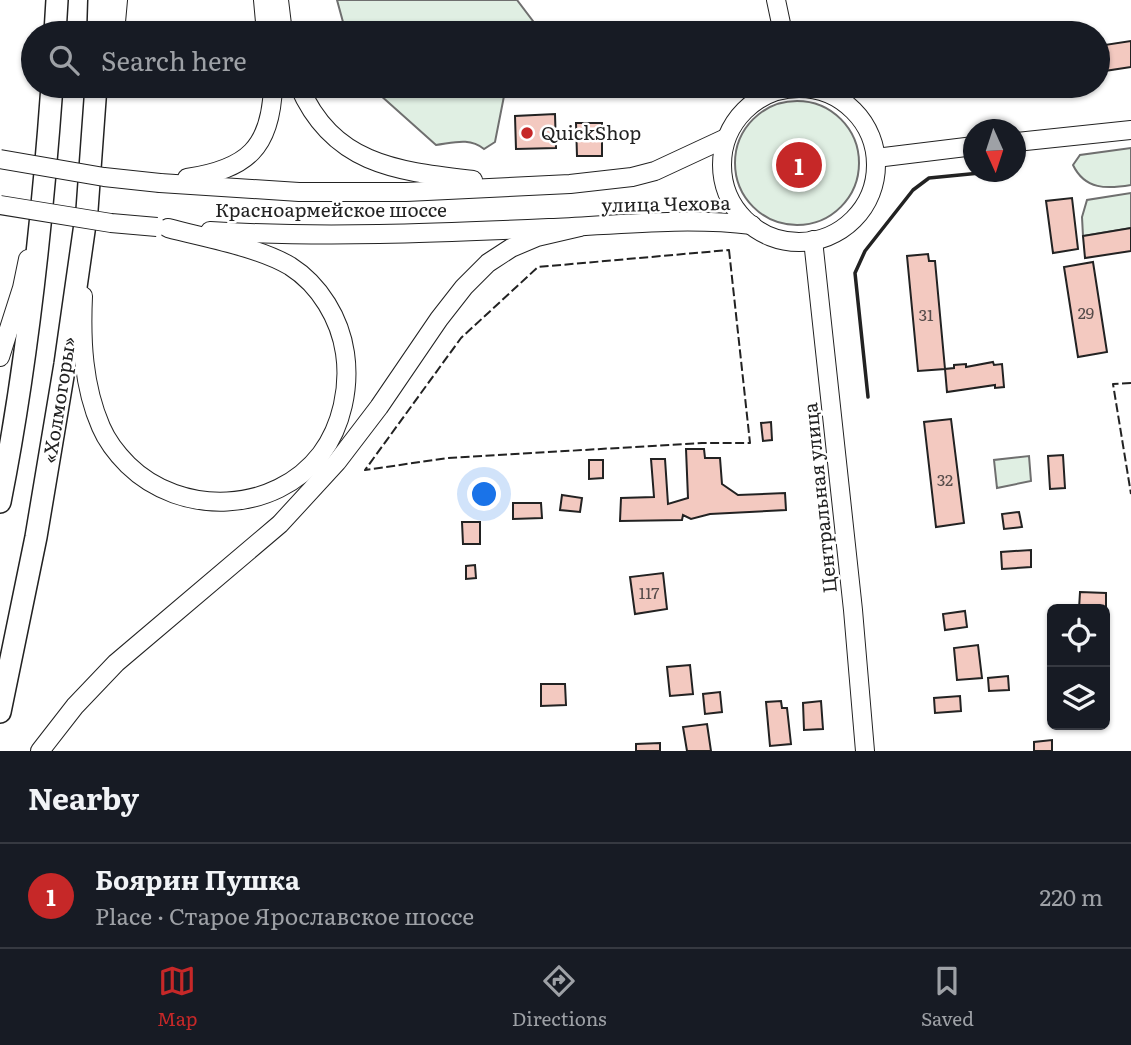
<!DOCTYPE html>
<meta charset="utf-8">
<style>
:root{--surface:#171b24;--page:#242831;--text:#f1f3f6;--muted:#9ea1a6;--line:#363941;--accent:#c62828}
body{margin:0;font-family:Literata,serif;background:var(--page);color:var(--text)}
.controls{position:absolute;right:21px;bottom:21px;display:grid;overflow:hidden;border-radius:10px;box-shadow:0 2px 5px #0004}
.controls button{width:63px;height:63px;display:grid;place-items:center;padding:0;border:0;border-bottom:2px solid var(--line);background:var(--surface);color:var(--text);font:35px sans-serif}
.compass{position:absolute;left:963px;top:119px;width:63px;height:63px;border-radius:50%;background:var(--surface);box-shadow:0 2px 5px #0004;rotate:177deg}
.you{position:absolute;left:485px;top:495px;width:24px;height:24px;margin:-18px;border:5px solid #fff;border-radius:50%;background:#1a73e8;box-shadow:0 0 0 10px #1a73e833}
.badge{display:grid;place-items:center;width:46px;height:46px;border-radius:50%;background:var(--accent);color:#fff;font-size:23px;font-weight:700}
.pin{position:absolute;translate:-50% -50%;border:4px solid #fff;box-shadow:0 2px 7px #0006}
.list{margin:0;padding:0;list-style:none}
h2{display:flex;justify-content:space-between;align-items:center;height:91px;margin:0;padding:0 28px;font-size:30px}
h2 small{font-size:23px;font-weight:400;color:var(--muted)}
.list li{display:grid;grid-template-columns:46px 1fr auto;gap:21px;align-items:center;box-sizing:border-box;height:105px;padding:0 28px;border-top:2px solid var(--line)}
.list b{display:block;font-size:26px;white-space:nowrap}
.list p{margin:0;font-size:23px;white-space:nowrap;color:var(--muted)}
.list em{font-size:23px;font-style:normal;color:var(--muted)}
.icon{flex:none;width:38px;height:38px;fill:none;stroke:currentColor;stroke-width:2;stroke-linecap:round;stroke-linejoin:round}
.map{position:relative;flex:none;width:1131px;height:751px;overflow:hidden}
.search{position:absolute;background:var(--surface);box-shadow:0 2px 5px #0004;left:21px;right:21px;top:21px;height:77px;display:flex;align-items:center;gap:18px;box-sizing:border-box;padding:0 24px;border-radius:38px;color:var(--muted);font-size:26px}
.sheet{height:196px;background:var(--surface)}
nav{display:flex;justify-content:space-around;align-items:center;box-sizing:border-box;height:98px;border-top:2px solid var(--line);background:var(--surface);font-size:19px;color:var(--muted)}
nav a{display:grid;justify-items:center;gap:4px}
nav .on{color:var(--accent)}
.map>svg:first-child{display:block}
.green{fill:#e0efe3;stroke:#6f6f6f;stroke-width:2}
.building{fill:#f3c9c0;stroke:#222;stroke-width:2}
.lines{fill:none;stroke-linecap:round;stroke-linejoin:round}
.secondary-casing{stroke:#222;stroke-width:20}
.trunk-casing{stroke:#222;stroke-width:24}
.secondary{stroke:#fff;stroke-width:18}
.trunk{stroke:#fff;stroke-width:21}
.secondary-bridge-casing{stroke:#222;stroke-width:20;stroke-linecap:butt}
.secondary-bridge{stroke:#fff;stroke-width:18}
.fence{stroke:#222;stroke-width:2;stroke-dasharray:9 3.5;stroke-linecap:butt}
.wall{stroke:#222;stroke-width:3.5}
.poi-dot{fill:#c62828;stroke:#fff;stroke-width:2.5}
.labels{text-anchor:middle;stroke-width:5;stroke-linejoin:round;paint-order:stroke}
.number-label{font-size:16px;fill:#564c4a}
.poi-label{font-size:19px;fill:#222;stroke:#fff;text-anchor:start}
.street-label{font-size:19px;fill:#222;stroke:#fff}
</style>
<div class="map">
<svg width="1131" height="751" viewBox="0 0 1131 751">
<rect width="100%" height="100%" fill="#fff"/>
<g class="green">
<path d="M337 0H517L542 33H346Z"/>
<path d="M370 86H506L495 142 484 149C469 137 453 143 436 145Z"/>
<path d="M510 86H601L611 95 595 90Z"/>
<circle cx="797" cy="163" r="62"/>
<path d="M1131 148V185C1107 189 1085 190 1073 165L1080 155Z"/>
<path d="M1131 193V228L1083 236 1082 217 1087 200Z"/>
<path d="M1029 456 1031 481 997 488 994 460Z"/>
</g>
<g class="building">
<path d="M1131 41V67L1098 72V46Z"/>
<path d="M555 114 556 148 516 149 515 116Z"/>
<path d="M576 123H602V156H577Z"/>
<path d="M1072 198 1078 249 1053 253 1046 201Z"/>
<path d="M1131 228V251L1085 258 1083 236Z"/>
<path d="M928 254 929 261H935L945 369 918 371 907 256Z"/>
<path d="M1093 262 1107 352 1078 357 1064 267Z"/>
<path d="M993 362 994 365 1002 364 1004 387 995 388V385L947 392 945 369 954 368V365L966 364V367Z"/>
<path d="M951 419 964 523 936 527 924 422Z"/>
<path d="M771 422 772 440 763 441 761 423Z"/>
<path d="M686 449H704L705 458H720L722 484 738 495 785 493 786 510 710 514 691 519 683 515 682 520 620 521 621 498 654 497 651 459H665L668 504 688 498Z"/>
<path d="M1063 455 1065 488 1050 489 1048 456Z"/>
<path d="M589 460H603V478L589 479Z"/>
<path d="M562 495 582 498 580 512 560 510Z"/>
<path d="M513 503H541L542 518 513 519Z"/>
<path d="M1019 512 1022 527 1004 529 1002 514Z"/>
<path d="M462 522H480V544H463Z"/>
<path d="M1031 550V567L1002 569 1001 552Z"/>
<path d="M475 565 476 578 466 579V566Z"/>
<path d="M663 573 667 609 635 614 630 577Z"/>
<path d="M1080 592 1106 593V615L1105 609H1079Z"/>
<path d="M965 611 967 627 945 630 943 614Z"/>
<path d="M978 645 982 678 957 680 954 648Z"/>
<path d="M690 665 693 694 670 696 667 667Z"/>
<path d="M1008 676 1009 690 989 691 988 678Z"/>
<path d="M541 684H565L566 705 541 706Z"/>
<path d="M720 692 722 712 705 714 703 694Z"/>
<path d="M960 696 961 711 935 713 934 698Z"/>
<path d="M781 701 782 708H787L791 744 770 746 766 702Z"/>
<path d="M821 701 823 729 804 730 803 703Z"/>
<path d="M707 724 711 751H687L683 727Z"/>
<path d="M1052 740V751H1034V742Z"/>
<path d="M660 743V751H636V744Z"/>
</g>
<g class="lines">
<g class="secondary-casing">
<g id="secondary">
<path d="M263 0 266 33"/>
<path d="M279 0 283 33"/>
<path d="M776 0 783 33"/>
<path d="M115 33 118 0"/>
<path d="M299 86C333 165 397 171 473 180"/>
<circle cx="799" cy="165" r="77"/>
<path d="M1016 142 1131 130"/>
<path d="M876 158 974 146"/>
<path d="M187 178C247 169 271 148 273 86"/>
<path d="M160 183 299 192H406L570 184 632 177 655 171 726 138"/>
<path d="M210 231C323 238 436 233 550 228 616 225 685 217 752 225"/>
<path d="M813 240 853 610 865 751"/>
<path d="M83 296C81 340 83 386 101 427 107 441 117 454 128 465 181 517 275 514 321 454 342 426 350 387 345 353 340 319 320 285 290 266 258 247 205 238 168 228"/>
<path d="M0 357 22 288 28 259"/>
<path d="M40 751 75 706 116 663 280 524 337 462 379 407 439 319 464 287 488 263 511 248 537 237 580 227"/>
</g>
</g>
<g class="trunk-casing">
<g id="trunk">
<path d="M55 33 57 0"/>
<path d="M98 33 99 0"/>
<path d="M0 502C27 366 42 225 52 86"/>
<path d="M0 712 36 537 65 364 87 210 96 86"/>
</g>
</g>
<use href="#secondary" class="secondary"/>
<use href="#trunk" class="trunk"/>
<g class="secondary-bridge-casing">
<g id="secondary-bridge">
<path d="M0 159 104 177 160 183"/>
<path d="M0 205 111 223 157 227"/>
</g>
</g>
<use href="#secondary-bridge" class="secondary-bridge"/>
<g class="fence">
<path d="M729 250 750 443H702L448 458 365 470 461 338 538 267Z"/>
<path d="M1131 383 1113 384 1131 494"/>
</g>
<path class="wall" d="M868 397 855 273 865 251 913 190 929 178 980 173"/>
</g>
<circle class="poi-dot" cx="527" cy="133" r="7"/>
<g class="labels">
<g class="number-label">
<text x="1086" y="319">29</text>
<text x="926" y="321">31</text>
<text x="945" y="486">32</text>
<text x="649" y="599">117</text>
</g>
<g class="poi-label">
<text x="541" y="140">QuickShop</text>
</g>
<g class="street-label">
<text transform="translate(666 204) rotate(-1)" y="7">улица Чехова</text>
<text x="331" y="217">Красноармейское шоссе</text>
<text transform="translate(59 400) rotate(-81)" y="7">«Холмогоры»</text>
<text transform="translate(820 498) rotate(-96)" y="7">Центральная улица</text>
</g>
</g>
</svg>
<div class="controls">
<button><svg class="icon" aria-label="locate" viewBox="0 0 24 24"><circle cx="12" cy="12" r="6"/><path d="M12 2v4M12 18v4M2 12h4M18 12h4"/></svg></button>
<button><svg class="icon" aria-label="layers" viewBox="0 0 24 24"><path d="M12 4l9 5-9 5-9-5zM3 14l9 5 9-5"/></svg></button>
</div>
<svg class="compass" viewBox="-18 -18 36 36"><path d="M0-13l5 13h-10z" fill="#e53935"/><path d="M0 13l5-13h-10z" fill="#9ea1a6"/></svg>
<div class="you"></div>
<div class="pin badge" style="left:799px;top:165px">1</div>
<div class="search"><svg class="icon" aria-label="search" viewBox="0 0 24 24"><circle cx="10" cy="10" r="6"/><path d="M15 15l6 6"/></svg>Search here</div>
</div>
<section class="sheet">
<h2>Nearby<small></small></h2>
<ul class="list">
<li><span class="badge">1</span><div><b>Боярин Пушка</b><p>Place · Старое Ярославское шоссе</p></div><em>220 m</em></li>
</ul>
</section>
<nav>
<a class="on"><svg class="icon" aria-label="map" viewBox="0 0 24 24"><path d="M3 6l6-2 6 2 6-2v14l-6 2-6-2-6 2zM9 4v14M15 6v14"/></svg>Map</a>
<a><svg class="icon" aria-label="directions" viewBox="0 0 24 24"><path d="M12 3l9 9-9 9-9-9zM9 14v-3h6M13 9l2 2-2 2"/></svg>Directions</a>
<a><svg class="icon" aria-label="saved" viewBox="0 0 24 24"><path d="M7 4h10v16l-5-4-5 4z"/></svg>Saved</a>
</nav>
